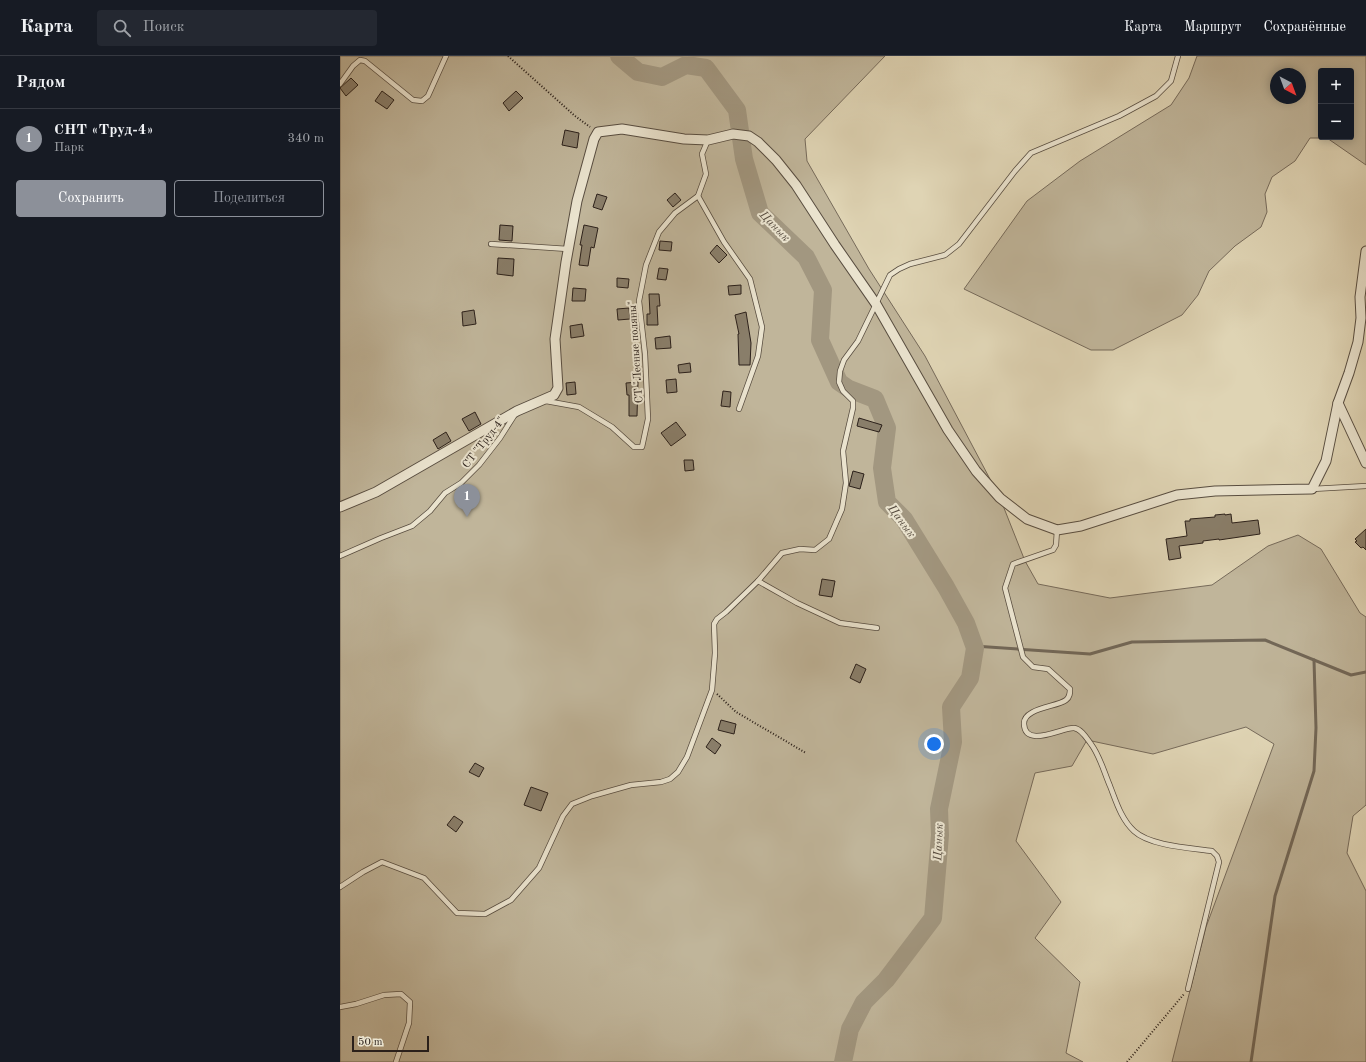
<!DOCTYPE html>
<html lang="ru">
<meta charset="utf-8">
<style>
:root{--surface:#171b24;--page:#242831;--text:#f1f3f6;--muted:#9ea1a6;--line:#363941;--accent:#8c9099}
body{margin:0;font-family:"Old Standard TT",serif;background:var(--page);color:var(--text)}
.controls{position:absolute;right:12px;top:12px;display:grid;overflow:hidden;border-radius:4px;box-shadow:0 2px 10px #0003}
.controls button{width:36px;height:36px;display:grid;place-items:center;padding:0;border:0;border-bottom:1px solid var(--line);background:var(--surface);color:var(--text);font:20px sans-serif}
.compass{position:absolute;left:930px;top:12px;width:36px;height:36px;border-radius:50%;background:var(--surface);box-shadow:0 2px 10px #0003;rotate:139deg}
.scale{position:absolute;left:12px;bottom:10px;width:77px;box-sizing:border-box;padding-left:4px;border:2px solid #2b201a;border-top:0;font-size:11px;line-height:14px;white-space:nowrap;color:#2b201a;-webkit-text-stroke:3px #eae3ce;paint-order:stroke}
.you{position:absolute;left:594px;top:688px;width:14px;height:14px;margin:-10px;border:3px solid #fff;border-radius:50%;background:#1a73e8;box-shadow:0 0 0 6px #1a73e833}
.badge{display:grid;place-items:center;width:26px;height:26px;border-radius:50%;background:var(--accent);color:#fff;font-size:13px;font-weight:700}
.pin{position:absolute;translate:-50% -33px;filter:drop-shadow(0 1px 2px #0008)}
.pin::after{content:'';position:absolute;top:21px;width:14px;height:12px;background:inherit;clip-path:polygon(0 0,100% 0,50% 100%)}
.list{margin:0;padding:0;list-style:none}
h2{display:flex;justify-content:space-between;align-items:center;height:52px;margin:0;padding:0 16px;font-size:17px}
h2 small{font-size:13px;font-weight:400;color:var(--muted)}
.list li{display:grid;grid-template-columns:26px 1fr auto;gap:12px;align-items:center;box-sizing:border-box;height:60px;padding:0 16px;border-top:1px solid var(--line)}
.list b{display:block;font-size:15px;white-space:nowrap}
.list p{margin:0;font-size:13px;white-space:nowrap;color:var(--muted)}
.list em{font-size:13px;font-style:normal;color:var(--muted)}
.actions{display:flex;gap:8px;padding:12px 16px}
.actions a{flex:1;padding:9px 0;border:1px solid var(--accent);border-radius:4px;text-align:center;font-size:14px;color:var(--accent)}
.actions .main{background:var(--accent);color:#fff}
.icon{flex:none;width:22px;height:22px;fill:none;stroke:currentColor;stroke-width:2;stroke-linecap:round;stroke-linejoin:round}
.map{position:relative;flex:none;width:1026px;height:1006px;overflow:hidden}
header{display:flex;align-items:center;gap:24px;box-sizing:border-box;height:56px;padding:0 20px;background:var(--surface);border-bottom:1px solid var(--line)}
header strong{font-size:19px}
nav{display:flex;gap:22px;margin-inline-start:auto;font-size:14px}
.search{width:280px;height:36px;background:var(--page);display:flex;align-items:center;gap:10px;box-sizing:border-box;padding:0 14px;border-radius:4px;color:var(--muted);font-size:15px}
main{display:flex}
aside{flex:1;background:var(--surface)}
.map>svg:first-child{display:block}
.green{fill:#c0b59a;stroke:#766a5a;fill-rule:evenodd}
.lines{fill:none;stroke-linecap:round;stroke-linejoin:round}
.stream{stroke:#726757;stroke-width:3}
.river{stroke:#a29780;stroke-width:18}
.building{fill:#897e6a;stroke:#2b201a}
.service-casing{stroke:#584d40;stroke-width:6}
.minor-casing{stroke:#584d40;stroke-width:11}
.path{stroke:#2b201a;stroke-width:2;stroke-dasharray:1 2;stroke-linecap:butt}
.service{stroke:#eae3ce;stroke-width:4.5}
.minor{stroke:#eae3ce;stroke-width:9}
.labels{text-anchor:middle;stroke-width:4;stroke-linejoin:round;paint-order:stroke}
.street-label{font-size:11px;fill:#2b201a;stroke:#eae3ce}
.water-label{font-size:12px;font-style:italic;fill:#554a3e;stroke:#eae3ce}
</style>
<header>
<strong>Карта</strong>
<div class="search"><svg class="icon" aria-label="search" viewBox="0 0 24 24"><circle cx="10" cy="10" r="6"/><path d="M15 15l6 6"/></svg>Поиск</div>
<nav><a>Карта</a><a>Маршрут</a><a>Сохранённые</a></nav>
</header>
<main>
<aside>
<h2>Рядом<small></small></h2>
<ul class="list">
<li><span class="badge">1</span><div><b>СНТ «Труд-4»</b><p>Парк</p></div><em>340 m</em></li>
</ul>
<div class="actions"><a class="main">Сохранить</a><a>Поделиться</a></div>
</aside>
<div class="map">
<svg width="1026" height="1006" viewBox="0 0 1026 1006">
<rect width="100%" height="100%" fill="#dfd4b4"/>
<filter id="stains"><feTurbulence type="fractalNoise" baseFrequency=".005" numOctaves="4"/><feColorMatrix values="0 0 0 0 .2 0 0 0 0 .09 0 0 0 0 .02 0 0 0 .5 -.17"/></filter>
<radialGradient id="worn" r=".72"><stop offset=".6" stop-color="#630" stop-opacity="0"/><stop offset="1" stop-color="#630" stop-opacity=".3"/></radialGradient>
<g class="green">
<path d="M0 0H545L465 83 467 105 529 213 585 300 660 442 685 505 698 528 770 542 872 529 928 490 958 479 981 493 1020 557 1026 561V749L1013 760 1007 797 1026 835V1006H832L866 871 934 688 906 671 813 698 747 684 732 710 695 717 676 785 721 846 695 882 740 926 726 997 743 1006H0Z"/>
<path d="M857 0H1026V109L987 82H970L955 105 932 121 925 138 927 156 921 171 895 190 869 215 858 239 842 259 773 294H751L624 233 687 145 740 105 831 49 849 22ZM981 15H1011V81H981ZM936 18H960V42H936Z"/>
</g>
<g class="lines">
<g class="stream">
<path d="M634 590 750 598 792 586 925 584 1011 619 1026 616"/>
<path d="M911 1006 935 840 974 715 976 672 974 604"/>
</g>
<path class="river" d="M279 0 298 16 322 21 346 9 366 12 397 54 404 103 420 157 466 201 483 234 480 284 499 326 509 333 535 343 547 372 542 412 547 446 564 463 606 531 626 567 635 592 630 622 611 651 613 686 599 753 600 779 593 862 546 924 524 946 510 973 503 1006"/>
</g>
<g class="building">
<path d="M11 22 18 29 6 40 0 32Z"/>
<path d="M42 35 54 44 47 53 35 45Z"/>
<path d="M176 35 183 42 169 55 163 47Z"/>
<path d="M225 74 239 77 237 92 222 89Z"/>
<path d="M335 137 341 144 333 151 327 144Z"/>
<path d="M257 138 267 141 262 154 253 151Z"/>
<path d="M160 169 173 170 172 185 159 184Z"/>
<path d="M244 169 258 172 254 192 251 191 248 210 239 209 242 189H240Z"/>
<path d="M320 185 332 186 331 195 319 194Z"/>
<path d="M377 189 387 199 379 207 370 197Z"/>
<path d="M158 202 174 203 173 220 157 218Z"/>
<path d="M319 212 328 213 326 224 317 223Z"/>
<path d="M277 222 289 223 288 232 277 231Z"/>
<path d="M401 229V238L389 239 388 230Z"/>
<path d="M233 232 246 233 245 245H232Z"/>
<path d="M309 238H319L320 250H317L318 269H307V258H310Z"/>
<path d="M289 252 290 263 278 264 277 253Z"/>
<path d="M134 254 136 268 123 270 122 256Z"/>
<path d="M406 256 411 287 410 309H399L398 278H399L395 259Z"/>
<path d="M242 268 244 280 231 282 230 270Z"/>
<path d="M330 280 331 292 316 293 315 282Z"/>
<path d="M350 307 351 316 339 317 338 309Z"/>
<path d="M336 323 337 336 327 337 326 324Z"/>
<path d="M235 326 236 338 227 339 226 327Z"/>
<path d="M298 326 297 360H289V339H287L286 327Z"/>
<path d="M383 335 391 336 390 351 381 350Z"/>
<path d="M135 356 141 368 129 375 122 363Z"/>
<path d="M519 362 542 369 539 376 517 370Z"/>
<path d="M336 366 346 379 331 390 321 377Z"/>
<path d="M106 376 111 385 98 393 93 384Z"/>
<path d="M344 404H353L354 414 345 415Z"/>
<path d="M513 415 524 418 520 433 509 430Z"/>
<path d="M885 458V459L891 458 892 467 918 464 920 478 879 484V483L863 485V487L839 490 841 502 829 504 826 483 847 480 845 465H850V463L875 461V459Z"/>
<path d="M1026 473V494L1023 491 1021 492 1015 486 1017 485 1015 483Z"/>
<path d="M482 523 495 525 492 541 479 539Z"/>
<path d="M516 608 526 613 520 627 510 622Z"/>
<path d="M381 664 396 668 394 678 378 674Z"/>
<path d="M372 682 381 689 375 698 366 691Z"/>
<path d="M135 707 144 712 139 721 129 716Z"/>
<path d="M191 731 208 737 201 755 184 749Z"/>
<path d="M114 760 123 766 116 776 107 769Z"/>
</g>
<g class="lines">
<g class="service-casing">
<g id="service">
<path d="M0 28 13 10 20 4 25 5 73 44 82 45 88 40 106 0"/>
<path d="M358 140 384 186 410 223 422 271 418 300 399 353"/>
<path d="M151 188 228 193"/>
<path d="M206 345 239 351 272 371 294 391H302L308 363 305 298 299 245 306 209 319 176 335 157 358 140 366 118 362 98 368 84"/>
<path d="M972 433 1026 430"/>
<path d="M717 474 716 489 713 494 673 508 665 532 683 601 693 611 708 613 730 633C730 637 730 641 726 644 717 651 683 652 684 668 685 693 723 671 734 672 742 673 747 683 751 688 760 700 764 716 770 730 776 745 781 763 794 775 810 790 851 792 872 795L877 800 879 806 848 933"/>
<path d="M0 500 41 482 72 470 90 455 105 437 121 427 139 409 160 382 174 360"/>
<path d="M418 525 457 547 500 567 537 572"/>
<path d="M0 831 23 816 42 806 84 822 117 857 145 858 171 844 199 812 223 760 232 748 252 740 291 729 321 726 330 723 338 716 347 701 372 634 375 597 374 568 377 563 386 556 418 525 442 497 460 493 475 494 489 483 502 453 506 427 503 395 513 352V345L503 335 499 326 500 315 504 304 518 285 550 219 559 213 570 208 605 199 619 188 675 115 691 97 779 60 816 40 831 25 838 0"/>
<path d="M0 951 16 948 44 939 61 938 70 946 69 967 56 1006"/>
</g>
</g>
<g class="minor-casing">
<g id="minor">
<path d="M1026 195 1020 241 1021 262 1018 286 1009 317 998 347 1026 407"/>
<path d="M0 451 36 436 177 355 214 339 218 332 215 283 226 206 237 145 254 83 258 76 282 73 344 83 368 84 393 78 409 80 418 86 436 104 456 129 495 189 536 248 608 374 636 415 660 442 687 463 717 474 741 470 837 439 875 435 972 433 986 405 998 347"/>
</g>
</g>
<g class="path">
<path d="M168 0 235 60 250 71"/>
<path d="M377 638 396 656 466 697"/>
<path d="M787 1006 844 938"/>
</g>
<use href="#service" class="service"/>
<use href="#minor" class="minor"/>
</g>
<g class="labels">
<g class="street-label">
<text transform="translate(295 296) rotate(-94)" y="4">СТ "Лесные поляны"</text>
<text transform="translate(143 386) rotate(-52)" y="4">СТ "Труд-4"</text>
</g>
<g class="water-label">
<text transform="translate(435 170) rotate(46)" y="4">Цанык</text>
<text transform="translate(562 465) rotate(53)" y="4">Цанык</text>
<text transform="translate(598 786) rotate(-88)" y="4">Цанык</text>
</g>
</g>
<rect width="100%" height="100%" filter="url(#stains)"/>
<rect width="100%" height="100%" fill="url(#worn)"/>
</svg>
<div class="controls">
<button>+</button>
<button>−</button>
</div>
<svg class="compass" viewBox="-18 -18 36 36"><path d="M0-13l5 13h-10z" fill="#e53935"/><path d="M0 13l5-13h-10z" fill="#9ea1a6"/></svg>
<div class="scale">50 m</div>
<div class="you"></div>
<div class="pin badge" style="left:127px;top:461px">1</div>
</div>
</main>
